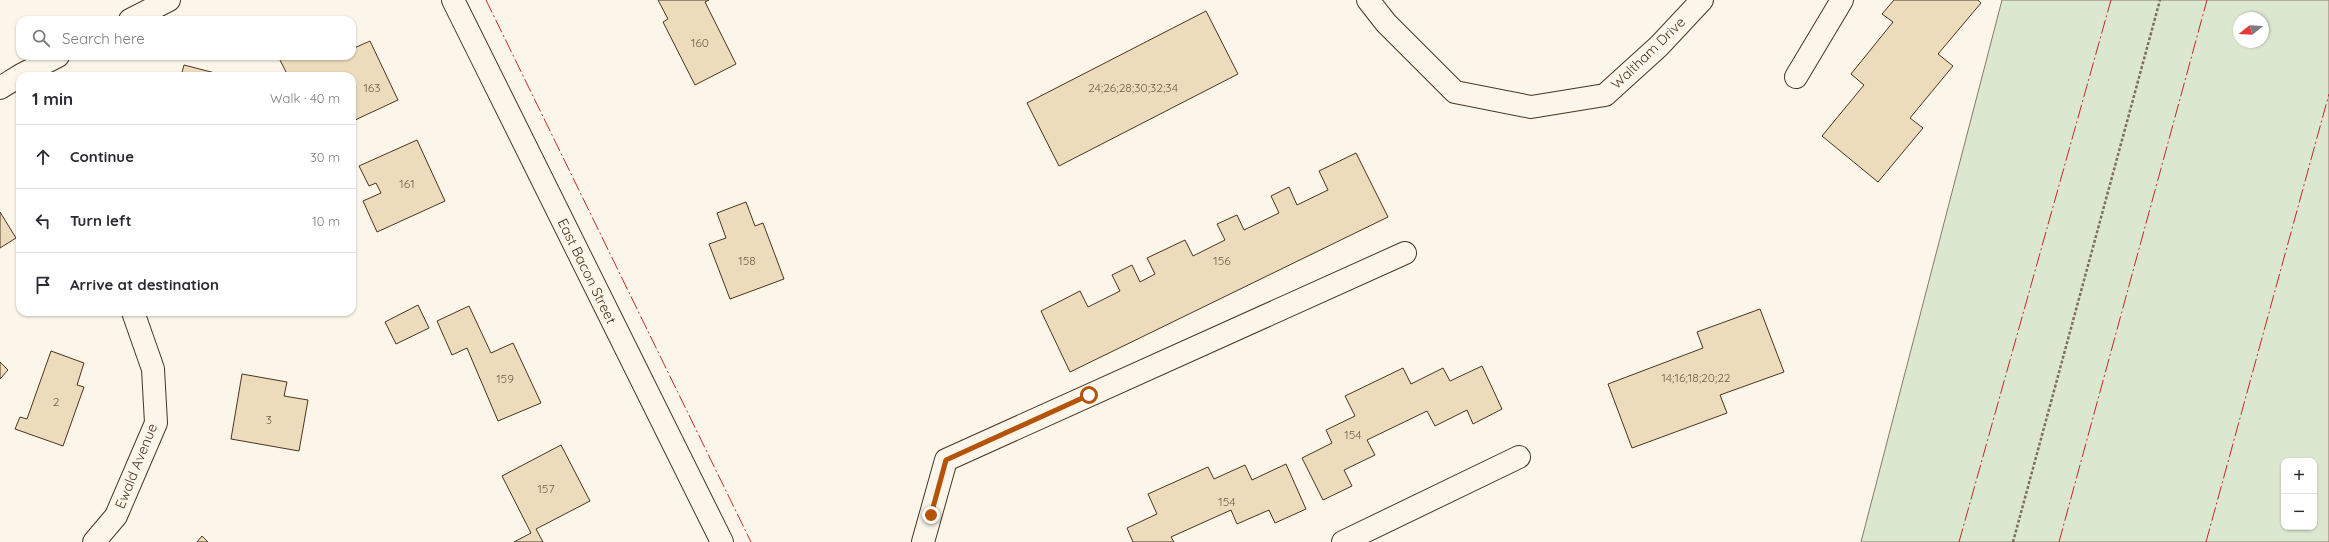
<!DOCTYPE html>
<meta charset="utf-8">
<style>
:root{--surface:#fff;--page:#f7f7f7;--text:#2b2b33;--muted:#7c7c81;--line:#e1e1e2}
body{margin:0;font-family:Quicksand,sans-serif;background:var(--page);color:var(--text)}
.controls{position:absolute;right:12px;bottom:12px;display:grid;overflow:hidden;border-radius:8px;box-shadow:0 1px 3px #0004}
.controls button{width:36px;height:36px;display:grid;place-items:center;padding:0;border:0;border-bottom:1px solid var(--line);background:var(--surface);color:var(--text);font:20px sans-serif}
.compass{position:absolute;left:2233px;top:12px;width:36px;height:36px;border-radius:50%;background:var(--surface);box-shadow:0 1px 3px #0004;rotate:252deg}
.stop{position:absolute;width:12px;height:12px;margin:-9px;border:3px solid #b45309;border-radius:50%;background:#fff}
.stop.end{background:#b45309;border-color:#fff;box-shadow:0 1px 4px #0008}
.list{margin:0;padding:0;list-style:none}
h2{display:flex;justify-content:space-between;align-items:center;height:52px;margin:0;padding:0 16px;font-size:17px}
h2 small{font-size:13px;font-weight:400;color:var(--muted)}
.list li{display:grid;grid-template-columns:26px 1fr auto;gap:12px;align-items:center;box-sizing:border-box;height:64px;padding:0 16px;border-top:1px solid var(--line)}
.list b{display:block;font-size:15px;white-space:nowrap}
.list em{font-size:13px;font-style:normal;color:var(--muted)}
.icon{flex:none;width:22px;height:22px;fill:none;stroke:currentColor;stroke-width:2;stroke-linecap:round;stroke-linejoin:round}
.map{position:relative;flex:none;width:2329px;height:542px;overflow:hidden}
.search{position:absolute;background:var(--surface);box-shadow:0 1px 3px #0004;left:16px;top:16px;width:340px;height:44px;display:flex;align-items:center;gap:10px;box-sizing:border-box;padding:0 14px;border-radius:12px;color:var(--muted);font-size:15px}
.panel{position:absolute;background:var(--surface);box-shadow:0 1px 3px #0004;left:16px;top:72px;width:340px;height:244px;border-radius:12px}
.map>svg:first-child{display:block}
.green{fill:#dce7d0;stroke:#887966;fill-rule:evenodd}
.building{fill:#ecdcbc;stroke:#4a3520}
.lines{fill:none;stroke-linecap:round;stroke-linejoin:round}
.minor-casing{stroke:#4a3520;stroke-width:24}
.major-casing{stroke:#4a3520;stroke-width:24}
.path{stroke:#7f6f5c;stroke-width:2.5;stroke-dasharray:3 2;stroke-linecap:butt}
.minor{stroke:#fbf6e9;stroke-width:22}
.major{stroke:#fbf6e9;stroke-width:22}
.power{stroke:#c62828;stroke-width:1;stroke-dasharray:14 3 2 3;stroke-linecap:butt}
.route{stroke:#b45309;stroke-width:5}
.labels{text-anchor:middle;stroke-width:3;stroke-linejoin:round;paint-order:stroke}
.number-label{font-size:12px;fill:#725f47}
.street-label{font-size:14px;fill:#4a3520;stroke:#fbf6e9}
</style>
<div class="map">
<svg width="2329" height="542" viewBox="0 0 2329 542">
<rect width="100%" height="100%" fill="#fbf6e9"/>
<path class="green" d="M2002 0H2329V542H1861ZM2239 18H2263V42H2239ZM2284 461H2314V527H2284Z"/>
<g class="building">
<path d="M658 0H709L705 2 736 64 695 85 663 22 668 19Z"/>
<path d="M1894 0H1978L1981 3 1938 54 1953 66 1910 118 1923 128 1878 182 1822 136 1864 85 1851 74 1893 22 1882 14Z"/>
<path d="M1206 11 1238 74 1059 166 1027 103Z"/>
<path d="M370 41 398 100 355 120 352 114V76H288L278 56H332L333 58 338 56H352V49Z"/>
<path d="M184 65 219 74 218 76H181Z"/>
<path d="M417 140 445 201 377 232 363 201 381 193 376 183 369 186 359 166Z"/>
<path d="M1356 153 1388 217 1070 372 1041 311 1080 291 1088 307 1120 291 1112 275 1132 265 1140 282 1155 274 1147 258 1185 240 1193 256 1225 240 1217 224 1237 215 1244 230 1279 213 1271 196 1289 187 1297 205 1328 190 1319 171Z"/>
<path d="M746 202 755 226 763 223 784 279 730 299 709 244 726 238 717 213Z"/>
<path d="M0 212 16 238 0 248Z"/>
<path d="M418 305 429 328 396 344 385 322Z"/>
<path d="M469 306 491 353 513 343 541 403 498 421 467 348 452 355 437 321Z"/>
<path d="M1760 309 1784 372 1720 395 1727 413 1632 448 1608 384 1703 348 1697 332Z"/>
<path d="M51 351 84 363 77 385 84 387 63 446 15 429 20 417 27 419Z"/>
<path d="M0 362 8 370 0 379Z"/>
<path d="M1482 366 1502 409 1473 424 1467 410 1435 426 1427 411 1367 440 1375 455 1344 470 1352 486 1323 500 1302 458 1332 443 1326 430 1355 416 1345 396 1403 368 1411 384 1443 368 1450 381Z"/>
<path d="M242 374 287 382 284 396 308 400 299 451 231 439Z"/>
<path d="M561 445 590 501 536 529 543 542H514L531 533 502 476Z"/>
<path d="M1286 464 1306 509 1275 523 1269 510 1237 524 1231 510 1171 537 1174 542H1133L1127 528 1157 514 1148 494 1208 467 1214 479 1245 465 1252 480Z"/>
<path d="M202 536 208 542H197Z"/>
</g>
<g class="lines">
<g class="minor-casing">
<g id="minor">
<path d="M1368 0 1386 23 1455 92 1531 107 1605 95 1659 46 1702 0"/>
<path d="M130 20 169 0"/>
<path d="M1796 77 1842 0"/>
<path d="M0 88 21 75 58 56"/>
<path d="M94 542 116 516 156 423 153 369 133 312"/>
<path d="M923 542 946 460 1405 253"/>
<path d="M1343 542 1519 457"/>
</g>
</g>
<g class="major-casing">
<path id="major" d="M453 0 722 542"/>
</g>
<path class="path" d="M2013 542 2160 0"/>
<use href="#minor" class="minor"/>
<use href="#major" class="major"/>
<g class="power">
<path d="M486 0 751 542"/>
<path d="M1959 542 2111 0"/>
<path d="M2059 542 2207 0"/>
<path d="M2206 542 2329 94"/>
</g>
</g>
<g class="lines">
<path class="route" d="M931 515 946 460 1089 395"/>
</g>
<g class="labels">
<g class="number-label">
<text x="700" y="47">160</text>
<text x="372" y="92">163</text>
<text x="1133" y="92">24;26;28;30;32;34</text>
<text x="407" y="188">161</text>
<text x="747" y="265">158</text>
<text x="1222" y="265">156</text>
<text x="1696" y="382">14;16;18;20;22</text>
<text x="505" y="383">159</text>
<text x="56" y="406">2</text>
<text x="269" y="424">3</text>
<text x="1353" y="439">154</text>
<text x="546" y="493">157</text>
<text x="1227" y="506">154</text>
</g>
<g class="street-label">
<text transform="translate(1648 53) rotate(-44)" y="5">Waltham Drive</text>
<text transform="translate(587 271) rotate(64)" y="5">East Bacon Street</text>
<text transform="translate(136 466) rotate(-68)" y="5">Ewald Avenue</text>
</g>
</g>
</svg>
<div class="controls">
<button>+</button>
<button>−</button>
</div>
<svg class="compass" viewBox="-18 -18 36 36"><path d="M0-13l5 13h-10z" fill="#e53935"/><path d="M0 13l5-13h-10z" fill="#7c7c81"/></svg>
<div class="stop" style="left:1089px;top:395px"></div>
<div class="stop end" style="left:931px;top:515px"></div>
<div class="search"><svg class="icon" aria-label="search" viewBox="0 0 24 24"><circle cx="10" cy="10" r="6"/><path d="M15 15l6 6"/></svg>Search here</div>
<section class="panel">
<h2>1 min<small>Walk · 40 m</small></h2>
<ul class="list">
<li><svg class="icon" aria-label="ahead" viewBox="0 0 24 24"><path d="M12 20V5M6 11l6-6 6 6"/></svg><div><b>Continue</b></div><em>30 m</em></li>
<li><svg class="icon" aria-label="left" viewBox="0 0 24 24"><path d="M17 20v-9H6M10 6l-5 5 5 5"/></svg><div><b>Turn left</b></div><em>10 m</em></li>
<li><svg class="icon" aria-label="arrive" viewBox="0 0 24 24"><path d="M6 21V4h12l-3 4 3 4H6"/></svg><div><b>Arrive at destination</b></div></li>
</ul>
</section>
</div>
